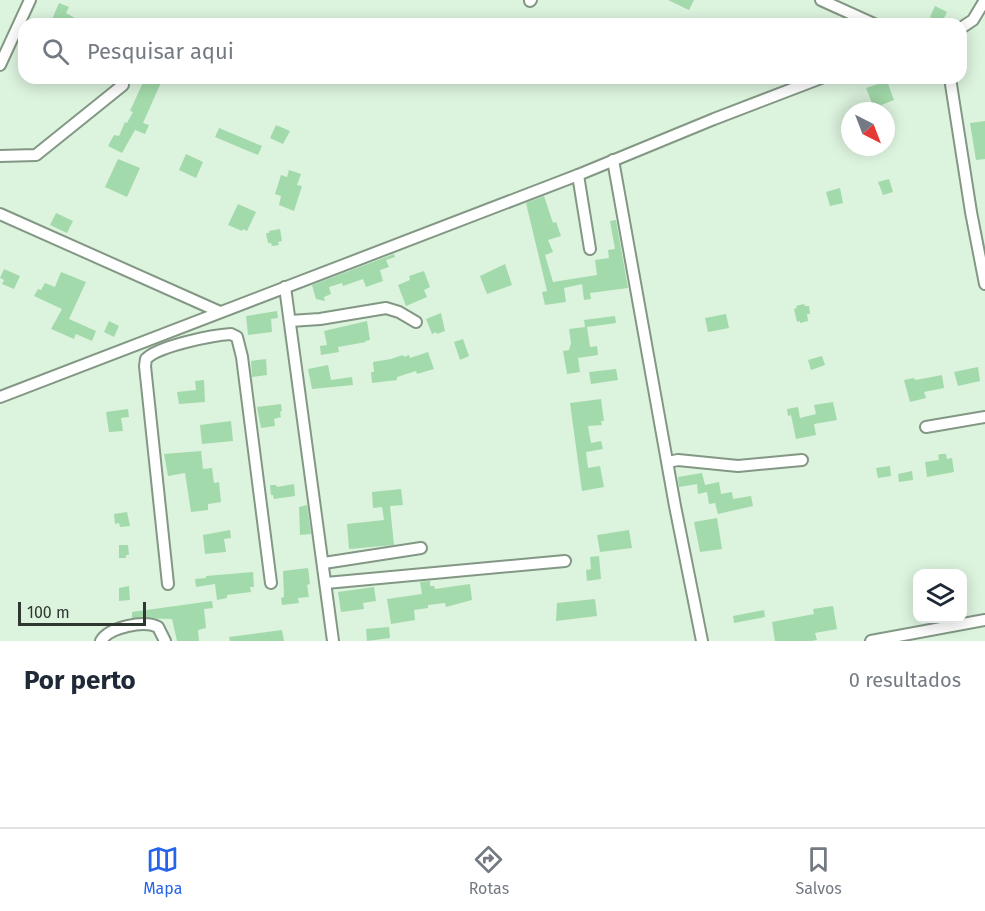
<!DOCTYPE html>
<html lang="pt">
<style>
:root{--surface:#fff;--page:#f6f6f7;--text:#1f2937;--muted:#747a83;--line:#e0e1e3;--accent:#2563eb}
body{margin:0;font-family:"Fira Sans",sans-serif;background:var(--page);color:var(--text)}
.controls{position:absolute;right:18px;bottom:18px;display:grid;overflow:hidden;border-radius:12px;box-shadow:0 3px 15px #0003}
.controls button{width:54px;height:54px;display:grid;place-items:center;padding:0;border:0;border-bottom:2px solid var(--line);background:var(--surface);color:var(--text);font:30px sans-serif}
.compass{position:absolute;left:841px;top:102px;width:54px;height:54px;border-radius:50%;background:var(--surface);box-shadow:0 3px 15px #0003;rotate:138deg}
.scale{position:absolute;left:18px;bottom:15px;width:128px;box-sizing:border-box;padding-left:6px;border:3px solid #2f3830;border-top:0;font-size:16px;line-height:21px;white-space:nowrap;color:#2f3830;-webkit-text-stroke:4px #dcf3de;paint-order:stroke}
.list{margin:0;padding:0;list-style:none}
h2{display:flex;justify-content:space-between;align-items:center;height:78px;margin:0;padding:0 24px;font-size:26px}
h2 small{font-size:20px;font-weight:400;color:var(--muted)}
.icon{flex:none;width:33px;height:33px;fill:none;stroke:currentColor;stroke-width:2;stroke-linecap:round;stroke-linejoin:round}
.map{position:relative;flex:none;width:985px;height:641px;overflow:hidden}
.search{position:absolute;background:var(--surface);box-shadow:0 3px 15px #0003;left:18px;right:18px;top:18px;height:66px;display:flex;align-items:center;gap:15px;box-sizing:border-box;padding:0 21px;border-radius:18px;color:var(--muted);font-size:22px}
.sheet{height:186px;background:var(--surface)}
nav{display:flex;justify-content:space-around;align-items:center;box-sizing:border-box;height:84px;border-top:2px solid var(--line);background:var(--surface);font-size:16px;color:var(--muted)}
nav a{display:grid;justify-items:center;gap:3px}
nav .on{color:var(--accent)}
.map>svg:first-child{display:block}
.building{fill:#a3daab}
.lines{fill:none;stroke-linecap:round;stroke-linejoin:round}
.minor-casing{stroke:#829784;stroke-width:14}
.minor{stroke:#fff;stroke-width:10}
</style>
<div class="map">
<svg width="985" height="641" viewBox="0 0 985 641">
<rect width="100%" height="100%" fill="#dcf3de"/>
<g class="building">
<path d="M668 0H694L689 10Z"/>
<path d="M59 3 69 7 66 13 75 18 72 24H50Z"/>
<path d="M935 6 947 12 942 22 930 17Z"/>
<path d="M145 78H163L143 123 149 125 145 134 135 130 122 153 108 146 114 135 119 136 125 122 127 123 133 112 130 111Z"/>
<path d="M887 81 894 100 874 108 866 88Z"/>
<path d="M985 121V159L976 160 970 123Z"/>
<path d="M276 125 290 131 283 144 270 138Z"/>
<path d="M219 128 262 146 258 155 215 137Z"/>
<path d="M186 154 203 162 196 178 179 170Z"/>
<path d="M118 159 140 168 127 197 105 187Z"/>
<path d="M289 170 301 174 297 185 302 186 294 211 279 205 281 196 275 194 281 175 287 177Z"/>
<path d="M889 179 893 192 883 195 878 182Z"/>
<path d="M840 188 843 203 830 206 826 192Z"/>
<path d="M544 196 553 223 556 222 561 236 548 240 553 252 545 255 553 282 597 275 595 260 609 258 608 250 615 249 610 221 616 220 628 288 590 293 591 299 584 300 582 284 564 288 566 302 545 305 542 292 547 291 526 203Z"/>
<path d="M238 204 256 212 247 231 243 229 242 231 228 225Z"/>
<path d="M56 213 73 221 67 233 50 225Z"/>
<path d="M280 229 282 241 278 242 279 245 272 246 271 243H268L266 233H269V231Z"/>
<path d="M394 254 395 257 386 260 389 267 380 270 383 281 366 287 363 279 343 286 342 283 329 287 331 294 324 297 325 301 316 299 312 285Z"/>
<path d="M505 264 512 285 487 294 480 276Z"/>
<path d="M4 269 20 276 14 289 2 284 4 280 0 278Z"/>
<path d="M424 271 430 287 424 290 427 297 406 306 398 285 410 280 409 276Z"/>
<path d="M61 272 86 282 69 319 96 331 92 341 76 334 74 339 51 329 62 309 34 296 38 289 41 290 45 283 55 287Z"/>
<path d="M804 304 805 306H809L810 314H807L808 321 800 323V321L797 322 794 309 797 308 796 306Z"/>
<path d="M277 311 278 318 271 319 272 332 248 335 246 316Z"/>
<path d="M441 313 445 331 437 334 436 332 432 334 426 319Z"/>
<path d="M726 314 729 328 708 332 705 318Z"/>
<path d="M615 316 616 323 587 327 590 347 597 346 598 355 578 358 580 372 567 374 563 351 569 350 571 343 569 329 585 327 584 320Z"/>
<path d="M109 321 119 326 114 337 104 332Z"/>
<path d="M367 321 370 340 365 341 366 342 338 347 339 352 321 355 320 346 327 345 324 331Z"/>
<path d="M463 339 469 356 460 360 454 342Z"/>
<path d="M428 352 434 369 417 374 416 371 397 377V380L372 383 371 372H374L373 362 391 359 403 355 404 357 409 355 410 358Z"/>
<path d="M822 356 825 365 811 370 808 360Z"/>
<path d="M266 359 267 375 252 377 251 361Z"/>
<path d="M328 365 331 380 352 377 353 385 312 389 308 369Z"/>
<path d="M978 367 980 381 958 386 954 372Z"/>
<path d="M616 369 618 380 591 384 589 372Z"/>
<path d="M942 375 944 388 924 392 926 398 910 402 904 380 914 378 915 380 921 379Z"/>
<path d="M204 380 205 402 179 404 177 392 196 390 195 381Z"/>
<path d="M601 399 604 421H601L602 425 588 426 591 443 601 441 603 449 586 452 588 468 600 466 604 487 582 491 570 403Z"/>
<path d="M833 402 837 420 814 424 816 435 796 439 791 415 788 416 787 409 798 407 800 418 816 414 814 405Z"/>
<path d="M281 404 282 411 280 412 281 417 274 419 275 426 261 428 257 407Z"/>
<path d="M128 409 129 417 121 418 123 431 109 432 106 412Z"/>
<path d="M231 421 233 441 202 444 200 425Z"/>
<path d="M201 451 203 469 212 468 214 483 219 482 221 502 208 504V510L191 512 185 473 168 476 164 454Z"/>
<path d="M941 454H946L947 459 952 458 954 472 927 477 925 462 939 460 938 455Z"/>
<path d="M890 466 891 476 878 478 876 468Z"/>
<path d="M912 471 913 480 899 482 898 474Z"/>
<path d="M702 473 705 485 719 482 721 494 732 492 733 499 751 496 753 506 718 514 715 503 709 504 707 492 698 494 697 484 679 487 678 477Z"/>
<path d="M294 484 295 496 274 499 273 495H271L270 485H276L277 487Z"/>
<path d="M401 489 403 505 390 506 394 545 349 549 347 524 384 520 382 507 373 508 372 492Z"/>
<path d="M307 505 311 534 300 535 299 507Z"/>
<path d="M127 512 130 526 120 527 119 523 115 524 114 514Z"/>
<path d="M717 518 722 549 700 552 694 522Z"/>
<path d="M230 530 231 538 224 539 226 552 205 554 203 535Z"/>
<path d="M629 530 632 548 600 552 597 535Z"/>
<path d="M119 545H128L129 555H126V558H119Z"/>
<path d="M599 556 601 579 587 581 586 570 591 569 590 557Z"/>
<path d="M308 568 310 584 307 585 309 597 298 598 299 603 282 605 281 598 284 597 283 571Z"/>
<path d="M253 572 254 587H250L251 592 227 595V598L217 600 215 584 196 587 195 579 206 578V576Z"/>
<path d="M430 581V586H434L435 589 470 584 472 600 446 607 445 603 428 605V608L414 610 415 620 391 624 387 599 422 594 420 582Z"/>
<path d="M129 586 130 600 119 601V588Z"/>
<path d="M374 587 376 601 363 603 364 609 341 612 338 592Z"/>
<path d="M595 599 597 616 556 621 557 603Z"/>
<path d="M212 601 213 608 204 609 206 628 198 630 199 641H177L172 619 132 618V612Z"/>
<path d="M833 606 837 629 815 633 817 640 811 641H775L772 622 814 614 813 609Z"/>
<path d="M764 610 765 617 734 623 733 616Z"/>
<path d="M389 627 390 638 367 641 366 629Z"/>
<path d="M282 630 284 641H230L229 637Z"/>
</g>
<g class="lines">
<g class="minor-casing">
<g id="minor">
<path d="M821 0 874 24"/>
<path d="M530 1 531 0"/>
<path d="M961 28 973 20 985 0"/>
<path d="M0 65 30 0"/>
<path d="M950 78 971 212 985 284"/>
<path d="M0 156 36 155 123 85"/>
<path d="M613 160 675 506 702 641"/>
<path d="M578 175 590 249"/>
<path d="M0 214 220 312"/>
<path d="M285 287 333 641"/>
<path d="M290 321 320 319 386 308 399 312 416 322"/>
<path d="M0 397 578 175 714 119 821 78"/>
<path d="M926 427 985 417"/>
<path d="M668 462 678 460 738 466 802 460"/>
<path d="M324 563 421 548"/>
<path d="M326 583 565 561"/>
<path d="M168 584 145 366 146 359C158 346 213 335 231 334L237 337 242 357 271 583"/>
<path d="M101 641C109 627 144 620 158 627L165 641"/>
<path d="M871 641 985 620"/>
</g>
</g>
<use href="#minor" class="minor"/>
</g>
</svg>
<div class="controls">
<button><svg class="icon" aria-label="layers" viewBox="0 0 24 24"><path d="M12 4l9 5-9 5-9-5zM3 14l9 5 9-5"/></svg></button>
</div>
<svg class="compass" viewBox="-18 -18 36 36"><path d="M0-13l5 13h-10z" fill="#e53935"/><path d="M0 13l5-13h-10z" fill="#747a83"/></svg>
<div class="scale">100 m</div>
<div class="search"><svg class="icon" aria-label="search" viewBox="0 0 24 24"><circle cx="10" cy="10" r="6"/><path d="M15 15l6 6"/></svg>Pesquisar aqui</div>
</div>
<section class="sheet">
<h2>Por perto<small>0 resultados</small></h2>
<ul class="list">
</ul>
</section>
<nav>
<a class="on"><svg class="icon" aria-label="map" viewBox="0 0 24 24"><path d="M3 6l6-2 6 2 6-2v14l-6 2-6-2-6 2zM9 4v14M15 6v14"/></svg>Mapa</a>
<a><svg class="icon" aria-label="directions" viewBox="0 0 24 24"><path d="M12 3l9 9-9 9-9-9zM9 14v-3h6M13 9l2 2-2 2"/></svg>Rotas</a>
<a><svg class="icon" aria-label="saved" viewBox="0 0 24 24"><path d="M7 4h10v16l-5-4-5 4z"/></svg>Salvos</a>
</nav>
